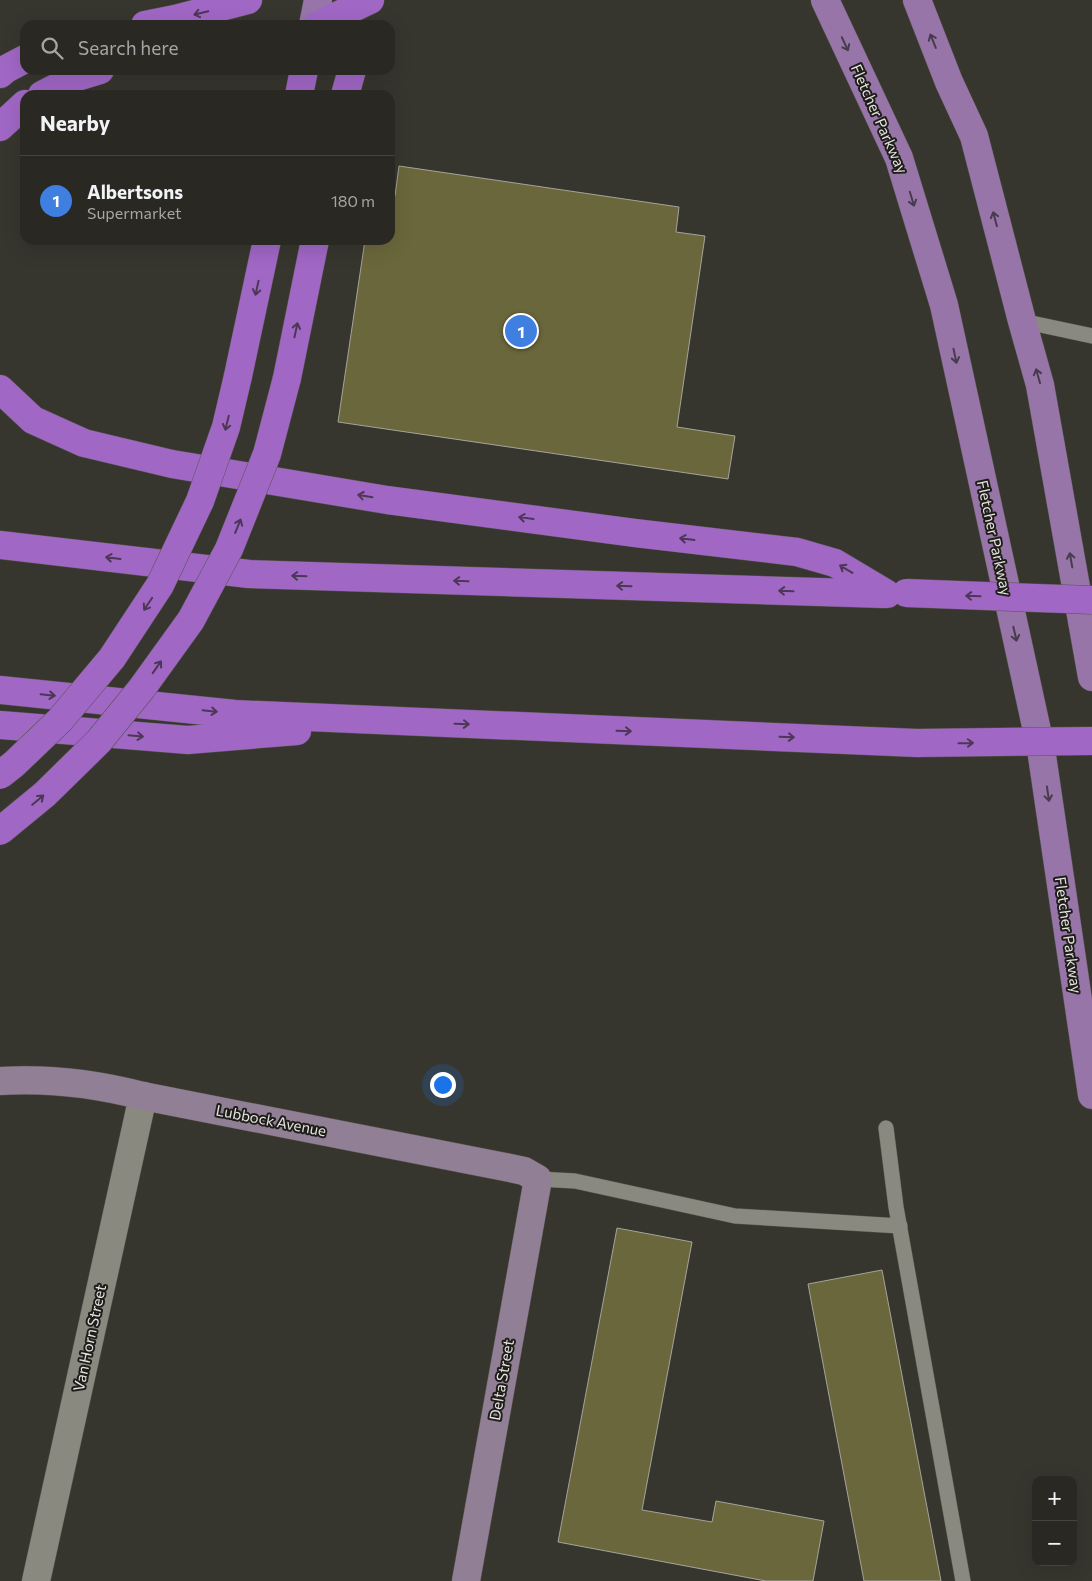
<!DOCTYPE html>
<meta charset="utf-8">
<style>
:root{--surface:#292822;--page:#31302a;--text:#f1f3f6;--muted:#a5a6a5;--line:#454440;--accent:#d6ab8b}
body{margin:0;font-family:Commissioner,sans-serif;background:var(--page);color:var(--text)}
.controls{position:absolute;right:15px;bottom:15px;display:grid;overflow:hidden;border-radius:10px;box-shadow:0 5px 20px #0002}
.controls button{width:45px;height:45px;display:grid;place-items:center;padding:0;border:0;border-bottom:1px solid var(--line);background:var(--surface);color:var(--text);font:25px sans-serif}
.you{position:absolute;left:442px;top:1084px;width:18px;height:18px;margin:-12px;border:4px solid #fff;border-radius:50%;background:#1a73e8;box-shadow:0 0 0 8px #1a73e833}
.badge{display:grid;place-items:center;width:32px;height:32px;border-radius:50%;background:var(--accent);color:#fff;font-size:16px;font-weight:700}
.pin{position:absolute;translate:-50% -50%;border:2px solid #fff;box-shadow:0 1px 5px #0006}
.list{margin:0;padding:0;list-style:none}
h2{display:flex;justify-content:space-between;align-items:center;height:65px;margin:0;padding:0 20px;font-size:21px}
h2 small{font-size:16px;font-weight:400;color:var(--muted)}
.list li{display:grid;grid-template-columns:32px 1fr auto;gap:15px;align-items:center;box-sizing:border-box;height:90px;padding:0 20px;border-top:1px solid var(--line)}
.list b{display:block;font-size:19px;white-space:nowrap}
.list p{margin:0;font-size:16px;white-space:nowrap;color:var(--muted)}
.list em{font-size:16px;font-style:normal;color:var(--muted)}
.icon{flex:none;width:28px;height:28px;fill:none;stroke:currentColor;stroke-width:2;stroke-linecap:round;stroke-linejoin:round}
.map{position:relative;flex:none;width:1092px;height:1581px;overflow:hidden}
.search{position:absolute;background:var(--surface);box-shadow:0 5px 20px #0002;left:20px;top:20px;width:375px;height:55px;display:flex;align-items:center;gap:12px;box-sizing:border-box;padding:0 18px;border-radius:15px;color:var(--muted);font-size:19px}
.panel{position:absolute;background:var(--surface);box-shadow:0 5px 20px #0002;left:20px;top:90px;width:375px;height:155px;border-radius:15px}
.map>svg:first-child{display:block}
.building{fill:#6b673c;stroke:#a5a49b}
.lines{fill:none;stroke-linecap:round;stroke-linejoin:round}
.lane-casing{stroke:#56554e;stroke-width:16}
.street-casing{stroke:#56554e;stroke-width:29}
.secondary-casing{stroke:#56554e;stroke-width:29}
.primary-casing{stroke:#56554e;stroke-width:29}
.highway-casing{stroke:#56554e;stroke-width:29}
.lane{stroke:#8a8980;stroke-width:15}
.street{stroke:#8a8980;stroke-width:28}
.secondary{stroke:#917f95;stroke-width:28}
.primary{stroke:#9775a9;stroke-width:28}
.highway{stroke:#a067c5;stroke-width:28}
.highway-bridge-casing{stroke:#56554e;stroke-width:29;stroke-linecap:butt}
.highway-bridge{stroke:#a067c5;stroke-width:28}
.oneway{stroke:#4c3756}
.oneway2{stroke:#483c4c}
.labels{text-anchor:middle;stroke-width:4;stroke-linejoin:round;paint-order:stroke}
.street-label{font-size:15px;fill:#e5e4df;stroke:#1e1d1a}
</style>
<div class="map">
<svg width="1092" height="1581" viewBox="0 0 1092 1581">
<rect width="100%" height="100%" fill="#37362e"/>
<g class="building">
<path d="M399 166 679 207 676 232 705 236 677 427 735 436 728 479 338 422 365 240H390V195L395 196Z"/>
<path d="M617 1228 692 1242 642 1510 712 1522 716 1501 824 1521 813 1581H766L558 1542Z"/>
<path d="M882 1270 941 1581H864L808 1284Z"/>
</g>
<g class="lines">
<g class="lane-casing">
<g id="lane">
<path d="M1022 321 1092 336"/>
<path d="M886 1128 896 1207 963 1581"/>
<path d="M538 1179 575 1181 735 1216 900 1226"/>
</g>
</g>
<g class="street-casing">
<path id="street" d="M36 1581 143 1096"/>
</g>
<g class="secondary-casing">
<path id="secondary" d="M0 1081C48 1078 97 1084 143 1096L505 1167 524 1171 538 1179 466 1581"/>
</g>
<g class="primary-casing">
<g id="primary">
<path d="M825 0 899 158 944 305 1041 749 1092 1095"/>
<path d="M917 0 949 82 974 136 1022 321 1040 385 1092 677"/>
<path d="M313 25 318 0"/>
</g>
</g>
<g class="highway-casing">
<g id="highway">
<path d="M145 25 175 19 248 0"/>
<path d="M318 25 370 0"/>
<path d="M0 74 6 69 25 59"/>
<path d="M42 95 77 77 100 70"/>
<path d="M299 95 304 70"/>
<path d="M345 95 352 70"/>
<path d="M0 127 25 104"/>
<path d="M238 376 267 240"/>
<path d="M287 378 315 240"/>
<path d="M0 389 33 420 84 443 172 464 387 500 635 533 797 552 835 563 887 594"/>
<path d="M0 545 249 574 884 594"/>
<path d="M0 690 235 714 917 743"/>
<path d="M0 725 188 740 297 731"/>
</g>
</g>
<use href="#lane" class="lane"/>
<use href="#street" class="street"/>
<use href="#secondary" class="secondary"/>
<use href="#primary" class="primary"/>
<use href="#highway" class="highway"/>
<g class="highway-bridge-casing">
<g id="highway-bridge">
<path d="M906 593 1092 600"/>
<path d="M917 743 1092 741"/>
<path d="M0 775 14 764 60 720 112 658 160 585 200 501 226 427 238 376"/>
<path d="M0 831 45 794 99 741 142 688 191 620 229 549 267 454 287 378"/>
</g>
</g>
<use href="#highway-bridge" class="highway-bridge"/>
</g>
<defs><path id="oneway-shaft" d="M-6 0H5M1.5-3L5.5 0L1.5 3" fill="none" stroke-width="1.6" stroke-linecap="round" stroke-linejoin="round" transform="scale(1.25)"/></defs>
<g class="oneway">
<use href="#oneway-shaft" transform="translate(201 13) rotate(166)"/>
<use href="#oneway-shaft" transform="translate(257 288) rotate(102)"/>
<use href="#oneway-shaft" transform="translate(296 330) rotate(-78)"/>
<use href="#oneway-shaft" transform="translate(227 423) rotate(104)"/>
<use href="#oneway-shaft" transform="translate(365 496) rotate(-171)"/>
<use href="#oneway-shaft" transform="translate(526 518) rotate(-172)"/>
<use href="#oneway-shaft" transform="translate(238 526) rotate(-68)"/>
<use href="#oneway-shaft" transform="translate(687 539) rotate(-173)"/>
<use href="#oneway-shaft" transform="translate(113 558) rotate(-173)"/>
<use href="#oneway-shaft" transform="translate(846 569) rotate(-149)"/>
<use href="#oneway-shaft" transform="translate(299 576) rotate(-178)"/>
<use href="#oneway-shaft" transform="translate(461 581) rotate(-178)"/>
<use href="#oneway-shaft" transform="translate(624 586) rotate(-178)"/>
<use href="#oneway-shaft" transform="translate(786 591) rotate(-178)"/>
<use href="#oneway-shaft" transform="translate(973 596) rotate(-178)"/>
<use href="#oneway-shaft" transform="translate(148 604) rotate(124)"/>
<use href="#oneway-shaft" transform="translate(157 667) rotate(-55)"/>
<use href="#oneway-shaft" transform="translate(48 695) rotate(6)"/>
<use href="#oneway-shaft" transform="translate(210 711) rotate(6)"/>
<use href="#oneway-shaft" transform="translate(462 724) rotate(2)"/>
<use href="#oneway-shaft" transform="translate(624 731) rotate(2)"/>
<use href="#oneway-shaft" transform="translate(136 736) rotate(5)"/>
<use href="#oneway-shaft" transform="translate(787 737) rotate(2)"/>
<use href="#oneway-shaft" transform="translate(966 743) rotate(-1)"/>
<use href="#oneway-shaft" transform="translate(38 800) rotate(-40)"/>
</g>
<g class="oneway2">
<use href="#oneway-shaft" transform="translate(933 41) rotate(-112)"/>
<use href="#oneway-shaft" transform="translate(845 44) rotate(65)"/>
<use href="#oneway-shaft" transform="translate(912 199) rotate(73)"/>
<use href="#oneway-shaft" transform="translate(995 219) rotate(-105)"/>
<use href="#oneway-shaft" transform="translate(955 356) rotate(78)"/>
<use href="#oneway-shaft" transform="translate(1038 376) rotate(-106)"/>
<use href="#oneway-shaft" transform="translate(1071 560) rotate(-100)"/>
<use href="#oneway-shaft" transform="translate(1015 634) rotate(77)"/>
<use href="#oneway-shaft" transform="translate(1048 794) rotate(82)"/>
</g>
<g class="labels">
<g class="street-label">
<text transform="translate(879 119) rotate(66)" y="5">Fletcher Parkway</text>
<text transform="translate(994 538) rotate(78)" y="5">Fletcher Parkway</text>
<text transform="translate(1068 935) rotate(82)" y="5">Fletcher Parkway</text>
<text transform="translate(271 1121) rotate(11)" y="5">Lubbock Avenue</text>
<text transform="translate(90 1338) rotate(-78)" y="5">Van Horn Street</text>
<text transform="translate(502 1380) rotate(-80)" y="5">Delta Street</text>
</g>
</g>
</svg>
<div class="controls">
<button>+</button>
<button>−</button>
</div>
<div class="you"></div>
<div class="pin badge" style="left:521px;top:331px;background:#3f7fe0">1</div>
<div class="search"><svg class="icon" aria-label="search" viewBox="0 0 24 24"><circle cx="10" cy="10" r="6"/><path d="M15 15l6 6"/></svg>Search here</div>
<section class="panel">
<h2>Nearby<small></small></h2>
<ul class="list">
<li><span class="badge" style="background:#3f7fe0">1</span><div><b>Albertsons</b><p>Supermarket</p></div><em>180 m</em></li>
</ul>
</section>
</div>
